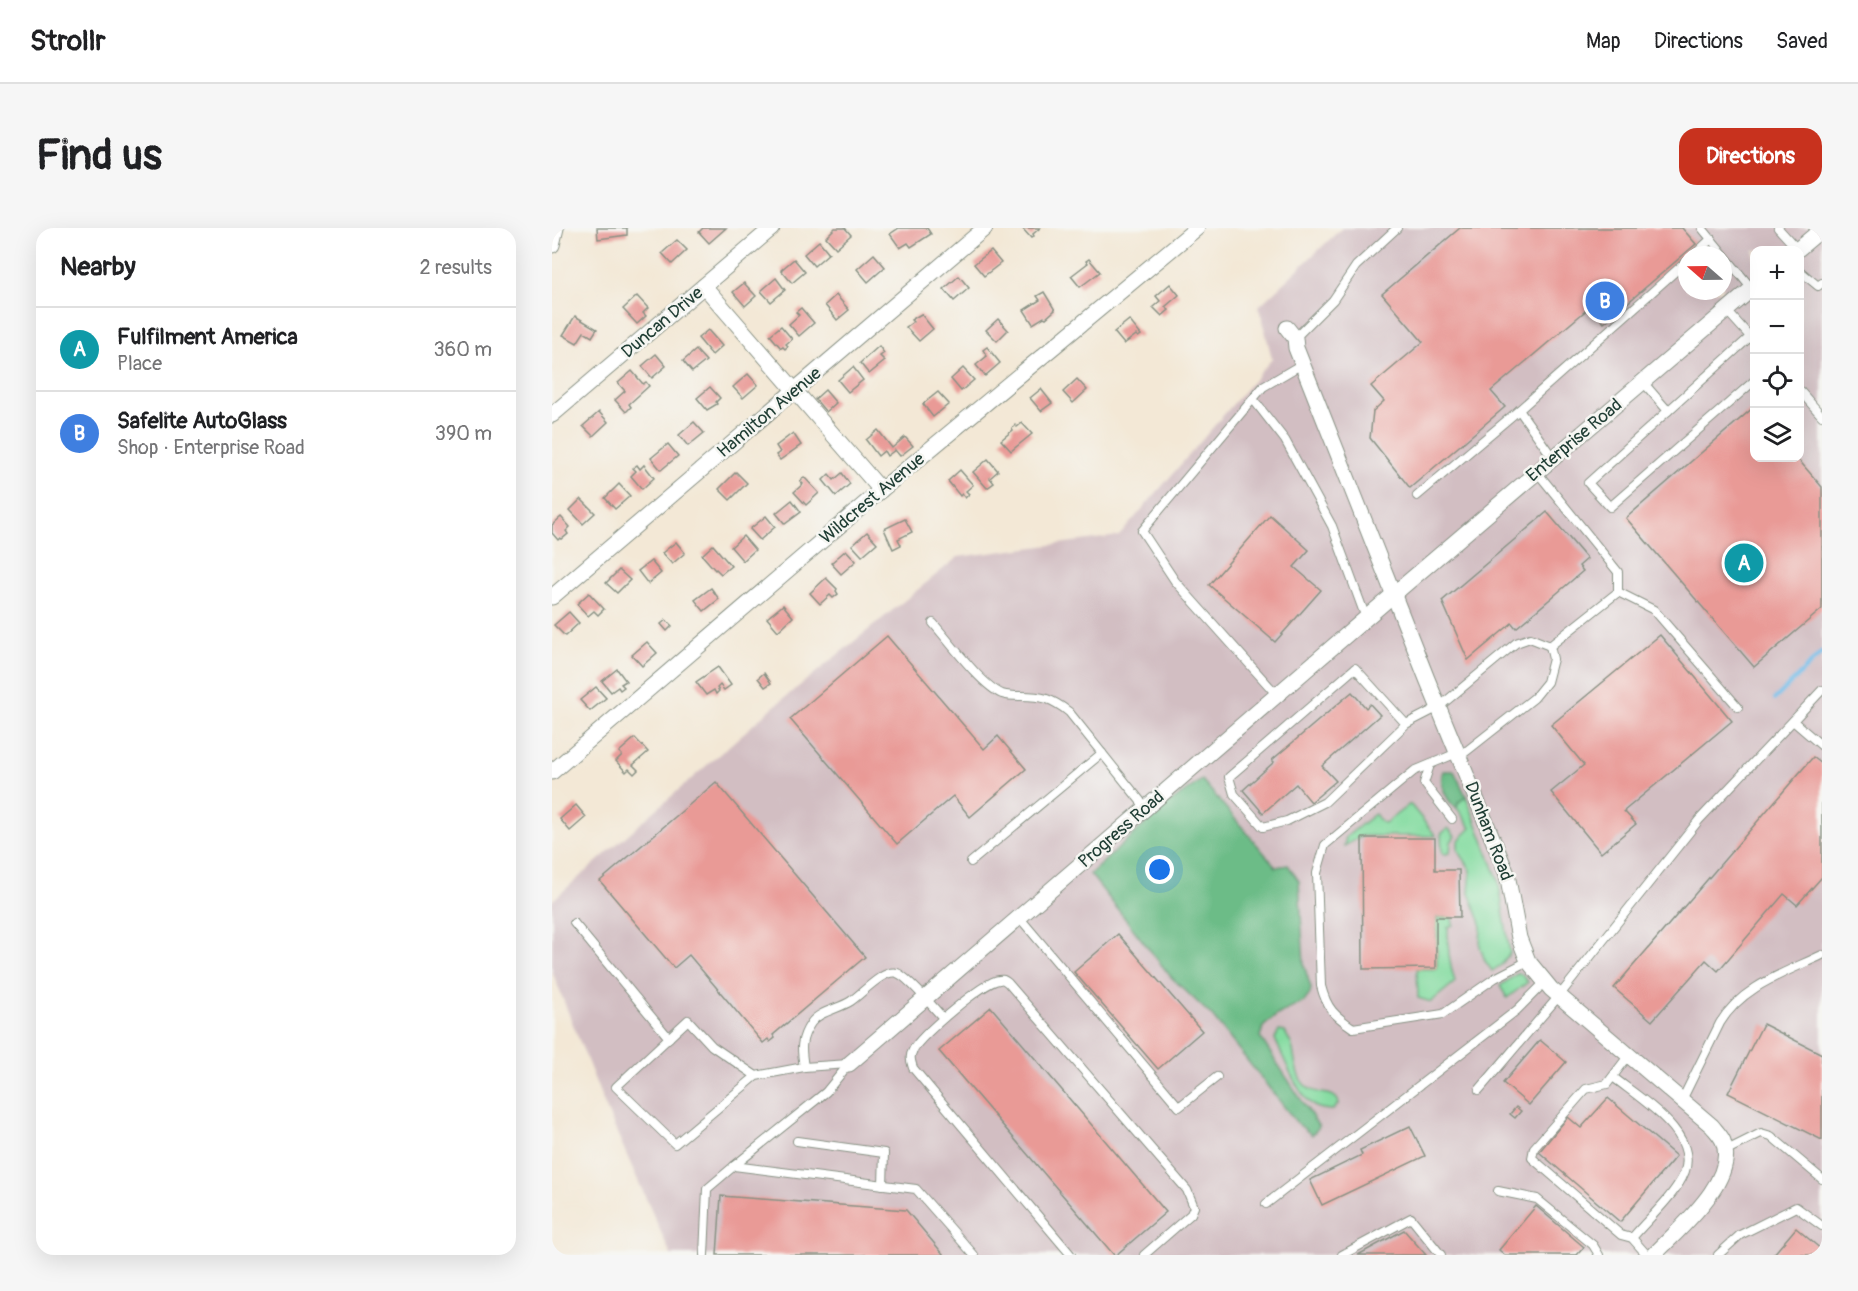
<!DOCTYPE html>
<meta charset="utf-8">
<style>
:root{--surface:#fff;--page:#f6f6f6;--text:#202124;--muted:#757577;--line:#e0e0e0;--accent:#c8321e}
body{margin:0;font-family:Pangolin,sans-serif;background:var(--page);color:var(--text)}
.controls{position:absolute;right:18px;top:18px;display:grid;overflow:hidden;border-radius:12px;box-shadow:0 6px 24px #0002}
.controls button{width:54px;height:54px;display:grid;place-items:center;padding:0;border:0;border-bottom:2px solid var(--line);background:var(--surface);color:var(--text);font:30px sans-serif}
.compass{position:absolute;left:1126px;top:18px;width:54px;height:54px;border-radius:50%;background:var(--surface);box-shadow:0 6px 24px #0002;rotate:290deg}
.you{position:absolute;left:608px;top:642px;width:21px;height:21px;margin:-15px;border:4px solid #fff;border-radius:50%;background:#1a73e8;box-shadow:0 0 0 9px #1a73e833}
.badge{display:grid;place-items:center;width:39px;height:39px;border-radius:50%;background:var(--accent);color:#fff;font-size:20px;font-weight:700}
.pin{position:absolute;translate:-50% -50%;border:3px solid #fff;box-shadow:0 2px 6px #0006}
.list{margin:0;padding:0;list-style:none}
h2{display:flex;justify-content:space-between;align-items:center;height:78px;margin:0;padding:0 24px;font-size:26px}
h2 small{font-size:20px;font-weight:400;color:var(--muted)}
.list li{display:grid;grid-template-columns:39px 1fr auto;gap:18px;align-items:center;box-sizing:border-box;height:84px;padding:0 24px;border-top:2px solid var(--line)}
.list b{display:block;font-size:22px;white-space:nowrap}
.list p{margin:0;font-size:20px;white-space:nowrap;color:var(--muted)}
.list em{font-size:20px;font-style:normal;color:var(--muted)}
.icon{flex:none;width:33px;height:33px;fill:none;stroke:currentColor;stroke-width:2;stroke-linecap:round;stroke-linejoin:round}
.map{position:relative;flex:none;width:1270px;height:1027px;overflow:hidden;border-radius:18px}
header{display:flex;align-items:center;gap:36px;box-sizing:border-box;height:84px;padding:0 30px;background:var(--surface);border-bottom:2px solid var(--line)}
header strong{font-size:28px}
nav{display:flex;gap:33px;margin-inline-start:auto;font-size:21px}
.intro{display:flex;align-items:center;justify-content:space-between;box-sizing:border-box;height:144px;padding:0 36px}
h1{margin:0;font-size:42px}
.button{padding:15px 27px;border-radius:18px;background:var(--accent);color:#fff;font-size:21px;font-weight:700}
main{display:flex;gap:36px;padding:0 36px}
aside{flex:1;background:var(--surface);border-radius:18px;box-shadow:0 6px 24px #0002}
.map>svg:first-child{display:block}
.industrial{fill:#d2bec2;fill-rule:evenodd}
.green{fill:#85dca1;stroke:#528c6a;stroke-width:1.5}
.forest{fill:#6cbc87;stroke:#467c5e;stroke-width:1.5}
.lines{fill:none;stroke-linecap:round;stroke-linejoin:round}
.stream{stroke:#70bdea;stroke-width:4}
.building{fill:#e99a96}
.lane-casing{stroke:#899285;stroke-width:10}
.street-casing{stroke:#899285;stroke-width:17}
.lane{stroke:#fff;stroke-width:8}
.street{stroke:#fff;stroke-width:15}
.labels{text-anchor:middle;stroke-width:5;stroke-linejoin:round;paint-order:stroke}
.street-label{font-size:18px;fill:#1f3d34;stroke:#f6f6f2}
</style>
<header>
<strong>Strollr</strong>
<nav><a>Map</a><a>Directions</a><a>Saved</a></nav>
</header>
<div class="intro"><h1>Find us</h1><a class="button">Directions</a></div>
<main>
<aside>
<h2>Nearby<small>2 results</small></h2>
<ul class="list">
<li><span class="badge" style="background:#0f9aa8">A</span><div><b>Fulfilment America</b><p>Place</p></div><em>360 m</em></li>
<li><span class="badge" style="background:#3f7fe0">B</span><div><b>Safelite AutoGlass</b><p>Shop · Enterprise Road</p></div><em>390 m</em></li>
</ul>
</aside>
<div class="map">
<svg width="1270" height="1027" viewBox="0 0 1270 1027">
<rect width="100%" height="100%" fill="#f6f6f2"/>
<filter id="ink" filterUnits="userSpaceOnUse"><feTurbulence type="fractalNoise" baseFrequency=".0167" numOctaves="2"/><feDisplacementMap in="SourceGraphic" scale="12" xChannelSelector="R" yChannelSelector="G"/><feConvolveMatrix kernelMatrix="1 2 1 2 8 2 1 2 1" color-interpolation-filters="sRGB"/></filter>
<filter id="wash" filterUnits="userSpaceOnUse"><feTurbulence type="fractalNoise" baseFrequency=".008" numOctaves="4" result="noise"/><feDisplacementMap in="SourceGraphic" scale="24" xChannelSelector="R" yChannelSelector="G"/><feGaussianBlur stdDeviation="1.35" result="paint"/><feColorMatrix in="noise" values="0 0 0 0 0 0 0 0 0 0 0 0 0 0 0 0 0 1.4 0 .05"/><feComposite in="paint" operator="in"/></filter>
<g filter="url(#wash)">
<rect width="100%" height="100%" fill="#f3e8d6"/>
<path class="industrial" d="M790 0H1270V1027H119L53 878 0 743V673L219 481 406 329 567 308 720 131 707 78ZM1202 22H1248V230H1202ZM1135 27H1171V63H1135Z"/>
<g class="green">
<path d="M914 568 946 651 958 725 949 737 940 743 933 733 928 719 929 695 917 665 919 642 906 622V613L919 600 905 580 906 575Z"/>
<path d="M858 576 884 608H810L792 618 794 609 820 588 823 586 829 594 833 595Z"/>
<path d="M896 600 903 608 899 614 898 625 894 626 890 625 889 606Z"/>
<path d="M900 689 901 697 896 699C895 720 897 735 903 754L879 774 866 770 865 741H885V690Z"/>
<path d="M965 746H969L976 754 955 770 948 758Z"/>
<path d="M727 803 733 804C736 810 740 816 741 822 744 836 744 853 758 861 768 868 783 862 787 875L781 882C774 882 768 881 762 878 746 868 731 828 723 811Z"/>
</g>
<g class="forest">
<path d="M891 543H902L914 568 906 575 905 580C895 575 886 554 891 543Z"/>
<path d="M650 552 724 639 736 637 747 653 752 737 759 760 758 766 752 774 725 787 711 799 708 809 767 899 760 907 745 895 660 788 619 749 538 646 613 578Z"/>
</g>
<g class="lines">
<path class="stream" d="M1223 471 1270 424"/>
</g>
<g id="blocks">
<g class="building">
<path d="M45 0H75V7L46 11Z"/>
<path d="M151 0H174L157 15 147 4Z"/>
<path d="M283 0H293L299 7 284 20 274 9Z"/>
<path d="M347 0H375L379 6 359 19 356 15 348 20 338 6Z"/>
<path d="M470 0H488L481 6 482 8 479 10Z"/>
<path d="M908 0H1130L1144 16 1052 95 1038 79 939 163 953 179 858 260 818 210 821 183 832 173 819 158 871 114 830 66Z"/>
<path d="M125 12 135 22 120 36 110 25Z"/>
<path d="M267 13 277 25 262 38 252 26Z"/>
<path d="M439 23 449 35 432 48 422 36Z"/>
<path d="M322 26 333 39 316 54 305 41Z"/>
<path d="M242 31 253 44 240 55 229 42Z"/>
<path d="M537 31 548 44 528 59 519 48 536 35 534 33Z"/>
<path d="M407 48 417 60 402 73 392 61Z"/>
<path d="M224 50 233 62 219 74 209 63Z"/>
<path d="M192 55 204 68 193 78 181 64Z"/>
<path d="M618 56 627 67 613 79 617 82 610 88 601 79 608 73 604 68Z"/>
<path d="M492 64 503 82 494 90 492 89 481 96 472 82 488 72 485 68Z"/>
<path d="M284 67 297 82 285 92 273 77Z"/>
<path d="M85 68 96 80 91 85 94 88 85 96 71 81Z"/>
<path d="M249 80 262 95 247 108 237 96 247 87 244 84Z"/>
<path d="M369 86 381 101 367 113 354 99 361 94 359 92Z"/>
<path d="M23 88 45 101 40 109 32 104 25 115 11 107Z"/>
<path d="M446 91 456 102 445 113 434 102Z"/>
<path d="M577 92 589 107 586 109 584 107 572 116 562 104Z"/>
<path d="M229 98 240 111 234 116 236 118 233 121 231 119 229 120 218 107Z"/>
<path d="M156 102 170 118 160 127 146 110Z"/>
<path d="M327 118 332 125 328 128 333 133 317 146 308 135Z"/>
<path d="M435 119 448 135 433 148 424 137 435 128 431 122Z"/>
<path d="M144 122 154 133 140 144 131 133Z"/>
<path d="M104 126 114 138 100 150 90 138Z"/>
<path d="M301 139 311 152 296 164 286 152Z"/>
<path d="M411 140 422 152 409 163 399 151Z"/>
<path d="M80 143 91 156 94 154 97 158 77 176 79 179 74 184 63 172 73 163 66 155Z"/>
<path d="M196 146 206 157 191 170 181 159Z"/>
<path d="M525 151 535 162 521 175 511 164Z"/>
<path d="M158 159 168 170 164 174 165 176 155 182 145 170Z"/>
<path d="M489 161 500 175 489 183 478 170Z"/>
<path d="M273 162 284 175 274 184 263 171Z"/>
<path d="M386 164 397 176 381 189 371 176Z"/>
<path d="M1202 179V230H1245L1270 259V381L1202 439 1074 290Z"/>
<path d="M47 184 56 194 41 208 31 198Z"/>
<path d="M142 194 152 205 136 218 127 207Z"/>
<path d="M470 195 480 206 459 223 449 212 461 202 460 200 463 197 465 199Z"/>
<path d="M326 202 340 220 353 209 361 218 348 228 343 222 335 228 332 223 326 228 314 212Z"/>
<path d="M241 205 249 217 228 232 224 227 228 224 224 218Z"/>
<path d="M116 216 126 228 109 242 99 230Z"/>
<path d="M436 231 446 243 438 250 442 255 435 260 421 244Z"/>
<path d="M85 237 88 241 92 237 102 250 90 261 79 248 84 243 81 240Z"/>
<path d="M408 242 421 257 414 263 417 266 413 270 410 266 408 268 396 253Z"/>
<path d="M184 244 195 255 178 272 167 261Z"/>
<path d="M290 245 298 256 284 268 271 252 277 246 282 252Z"/>
<path d="M252 249 267 265 254 277 242 264 251 256 248 253Z"/>
<path d="M67 256 78 268 63 281 53 270Z"/>
<path d="M29 271 43 285 31 296 18 282Z"/>
<path d="M240 272 249 284 233 296 224 285Z"/>
<path d="M995 284 1035 331 1027 338 1031 343 964 400 960 395 916 432 890 373Z"/>
<path d="M718 287 757 322 742 339 769 362 723 414 657 357Z"/>
<path d="M214 288 223 299 208 312 198 301Z"/>
<path d="M9 289 18 299 14 303 16 306 10 311 8 310 6 312 0 305V297Z"/>
<path d="M353 291 360 304 346 311 349 317 341 321 332 301Z"/>
<path d="M315 304 325 315 310 328 300 317Z"/>
<path d="M191 308 203 322 191 333 179 319Z"/>
<path d="M124 314 133 325 120 336 110 325Z"/>
<path d="M161 317 179 338 169 346 164 341 163 342 150 327Z"/>
<path d="M294 322 304 333 289 346 279 335Z"/>
<path d="M99 333 109 345 96 356 86 343Z"/>
<path d="M67 342 78 352 65 365 54 355Z"/>
<path d="M274 350 285 361 284 363 286 366 281 370 278 367 268 376 258 365Z"/>
<path d="M159 360 167 371 152 383 143 372Z"/>
<path d="M37 365 52 381 46 387 42 383 36 388 25 376Z"/>
<path d="M231 377 241 389 226 403 215 390Z"/>
<path d="M17 384 27 395 13 408 2 397Z"/>
<path d="M114 392 120 398 115 403 109 396Z"/>
<path d="M1108 407 1180 493 1072 583 1084 596 1049 625 999 564 1032 537 999 497Z"/>
<path d="M335 408 432 521 446 508 474 541 418 589 401 568 345 616 238 491Z"/>
<path d="M95 414 105 425 90 438 80 427Z"/>
<path d="M166 439 179 457 172 462 168 457 165 460 167 463 164 466 162 462 154 467 144 454Z"/>
<path d="M65 441 74 453 69 456 72 459 68 462 66 459 59 464 50 453Z"/>
<path d="M212 445 219 455 213 459 206 450Z"/>
<path d="M44 459 54 470 38 483 28 472Z"/>
<path d="M800 464 814 480 818 476 828 487 770 538 784 553 759 574 744 556 711 585 691 562 722 534 720 532Z"/>
<path d="M83 510 96 524 81 537 86 542 82 546 77 541 74 544 64 533 70 527 67 524Z"/>
<path d="M1261 529 1270 536V649L1245 677 1232 666 1166 743 1154 732 1100 793 1062 760Z"/>
<path d="M164 554 313 729 221 807 223 810 218 814 216 811 211 815 137 727 122 740 48 653Z"/>
<path d="M24 577 34 589 18 603 8 591Z"/>
<path d="M810 610H883V642H907L908 689H884V740L811 741Z"/>
<path d="M566 706 650 803 606 841 522 744Z"/>
<path d="M439 779 614 984 564 1027H562L387 823Z"/>
<path d="M1211 796 1270 826V912L1176 865Z"/>
<path d="M988 812 1014 834 977 877 951 855Z"/>
<path d="M1056 870 1124 928 1068 994 987 924 1016 889 1029 900Z"/>
<path d="M964 879 969 883 963 890 958 886Z"/>
<path d="M858 898 873 928 770 977 758 952 810 927 808 922Z"/>
<path d="M169 968 354 982 392 1027H165Z"/>
<path d="M984 978 1032 1019 1025 1027H953L947 1022Z"/>
<path d="M1244 1000 1270 1022V1027H1221Z"/>
<path d="M852 1002 874 1027H806Z"/>
</g>
</g>
</g>
<g filter="url(#ink)">
<use href="#blocks" fill-opacity="0" stroke="#899285" stroke-width="1.5"/>
<g class="lines">
<g class="lane-casing">
<g id="lane">
<path d="M1150 0 1200 61"/>
<path d="M1226 0 1246 22"/>
<path d="M1142 27 1159 11"/>
<path d="M1248 43 1266 58 1270 55"/>
<path d="M1175 83 1202 113"/>
<path d="M1198 109 1036 255 1058 279 1202 153"/>
<path d="M743 110 781 72 804 38 845 0"/>
<path d="M1091 154 1116 183"/>
<path d="M1248 163 1270 188"/>
<path d="M701 171 733 212 780 298 814 390"/>
<path d="M1001 230 967 182 1135 33"/>
<path d="M985 244 1066 344V364L998 418"/>
<path d="M865 268 967 182"/>
<path d="M1066 364 1102 382 1186 479"/>
<path d="M381 395C397 413 429 457 450 466 456 468 463 468 469 468 490 468 499 470 517 484L594 580"/>
<path d="M725 467 623 353 590 303 711 159 750 136"/>
<path d="M1241 493 1270 518"/>
<path d="M854 496 773 574 735 593 711 599 682 566 677 549 803 440 854 496 887 479 964 415 978 410 998 418"/>
<path d="M905 525 862 543 773 617 765 645 769 758C775 781 782 787 801 800L891 786 943 750 976 733"/>
<path d="M907 529 982 470 995 454 1001 431 998 418"/>
<path d="M878 537 872 555 900 591"/>
<path d="M419 634 550 525"/>
<path d="M467 689 627 879 665 849"/>
<path d="M22 695 117 810"/>
<path d="M1077 827 1055 856 1034 861 982 920 980 930 1069 1007 1080 1010 1095 1027"/>
<path d="M297 836 274 864 182 938 364 961 422 1027"/>
<path d="M252 839C249 821 248 811 259 795 267 783 287 781 299 773 310 766 331 741 345 745 354 747 383 781 391 790"/>
<path d="M204 848 123 916 64 859 136 792 160 818 204 848 252 839 297 836"/>
<path d="M1061 849C1087 870 1153 908 1130 950 1118 972 1096 991 1080 1010"/>
<path d="M927 862 1007 768 1147 592 1270 462"/>
<path d="M1130 872 1168 795C1190 758 1233 745 1270 727"/>
<path d="M245 913 332 925 331 957"/>
<path d="M1173 923 1209 905 1219 908 1270 951"/>
<path d="M946 963 985 971 1041 1017 1047 1027"/>
<path d="M714 976 965 782 993 754"/>
<path d="M152 1027 155 961 182 938"/>
<path d="M519 1027 361 840C359 833 357 829 361 822 369 807 431 754 447 752 452 751 452 752 456 755L635 962 642 979 639 986 592 1027"/>
<path d="M790 1027 859 990 889 1027"/>
<path d="M1166 1027 1188 1007 1244 979 1270 998"/>
</g>
</g>
<g class="street-casing">
<g id="street">
<path d="M0 17 4 0"/>
<path d="M1245 22 1270 1"/>
<path d="M152 58 329 262"/>
<path d="M735 100 743 110 744 120 875 451 955 646 967 710 976 733 999 761 1160 898C1164 903 1169 908 1171 913 1187 952 1125 1002 1102 1027"/>
<path d="M0 187 220 0"/>
<path d="M0 369 433 0"/>
<path d="M0 544 329 262 645 0"/>
<path d="M297 836 842 366 1202 59"/>
</g>
</g>
<use href="#lane" class="lane"/>
<use href="#street" class="street"/>
</g>
</g>
<g class="labels">
<g class="street-label">
<text transform="translate(110 94) rotate(-40)" y="6">Duncan Drive</text>
<text transform="translate(217 184) rotate(-40)" y="6">Hamilton Avenue</text>
<text transform="translate(1022 212) rotate(-40)" y="6">Enterprise Road</text>
<text transform="translate(320 270) rotate(-40)" y="6">Wildcrest Avenue</text>
<text transform="translate(569 601) rotate(-41)" y="6">Progress Road</text>
<text transform="translate(937 603) rotate(69)" y="6">Dunham Road</text>
</g>
</g>
</svg>
<div class="controls">
<button>+</button>
<button>−</button>
<button><svg class="icon" aria-label="locate" viewBox="0 0 24 24"><circle cx="12" cy="12" r="6"/><path d="M12 2v4M12 18v4M2 12h4M18 12h4"/></svg></button>
<button><svg class="icon" aria-label="layers" viewBox="0 0 24 24"><path d="M12 4l9 5-9 5-9-5zM3 14l9 5 9-5"/></svg></button>
</div>
<svg class="compass" viewBox="-18 -18 36 36"><path d="M0-13l5 13h-10z" fill="#e53935"/><path d="M0 13l5-13h-10z" fill="#757577"/></svg>
<div class="you"></div>
<div class="pin badge" style="left:1192px;top:335px;background:#0f9aa8">A</div>
<div class="pin badge" style="left:1053px;top:73px;background:#3f7fe0">B</div>
</div>
</main>
